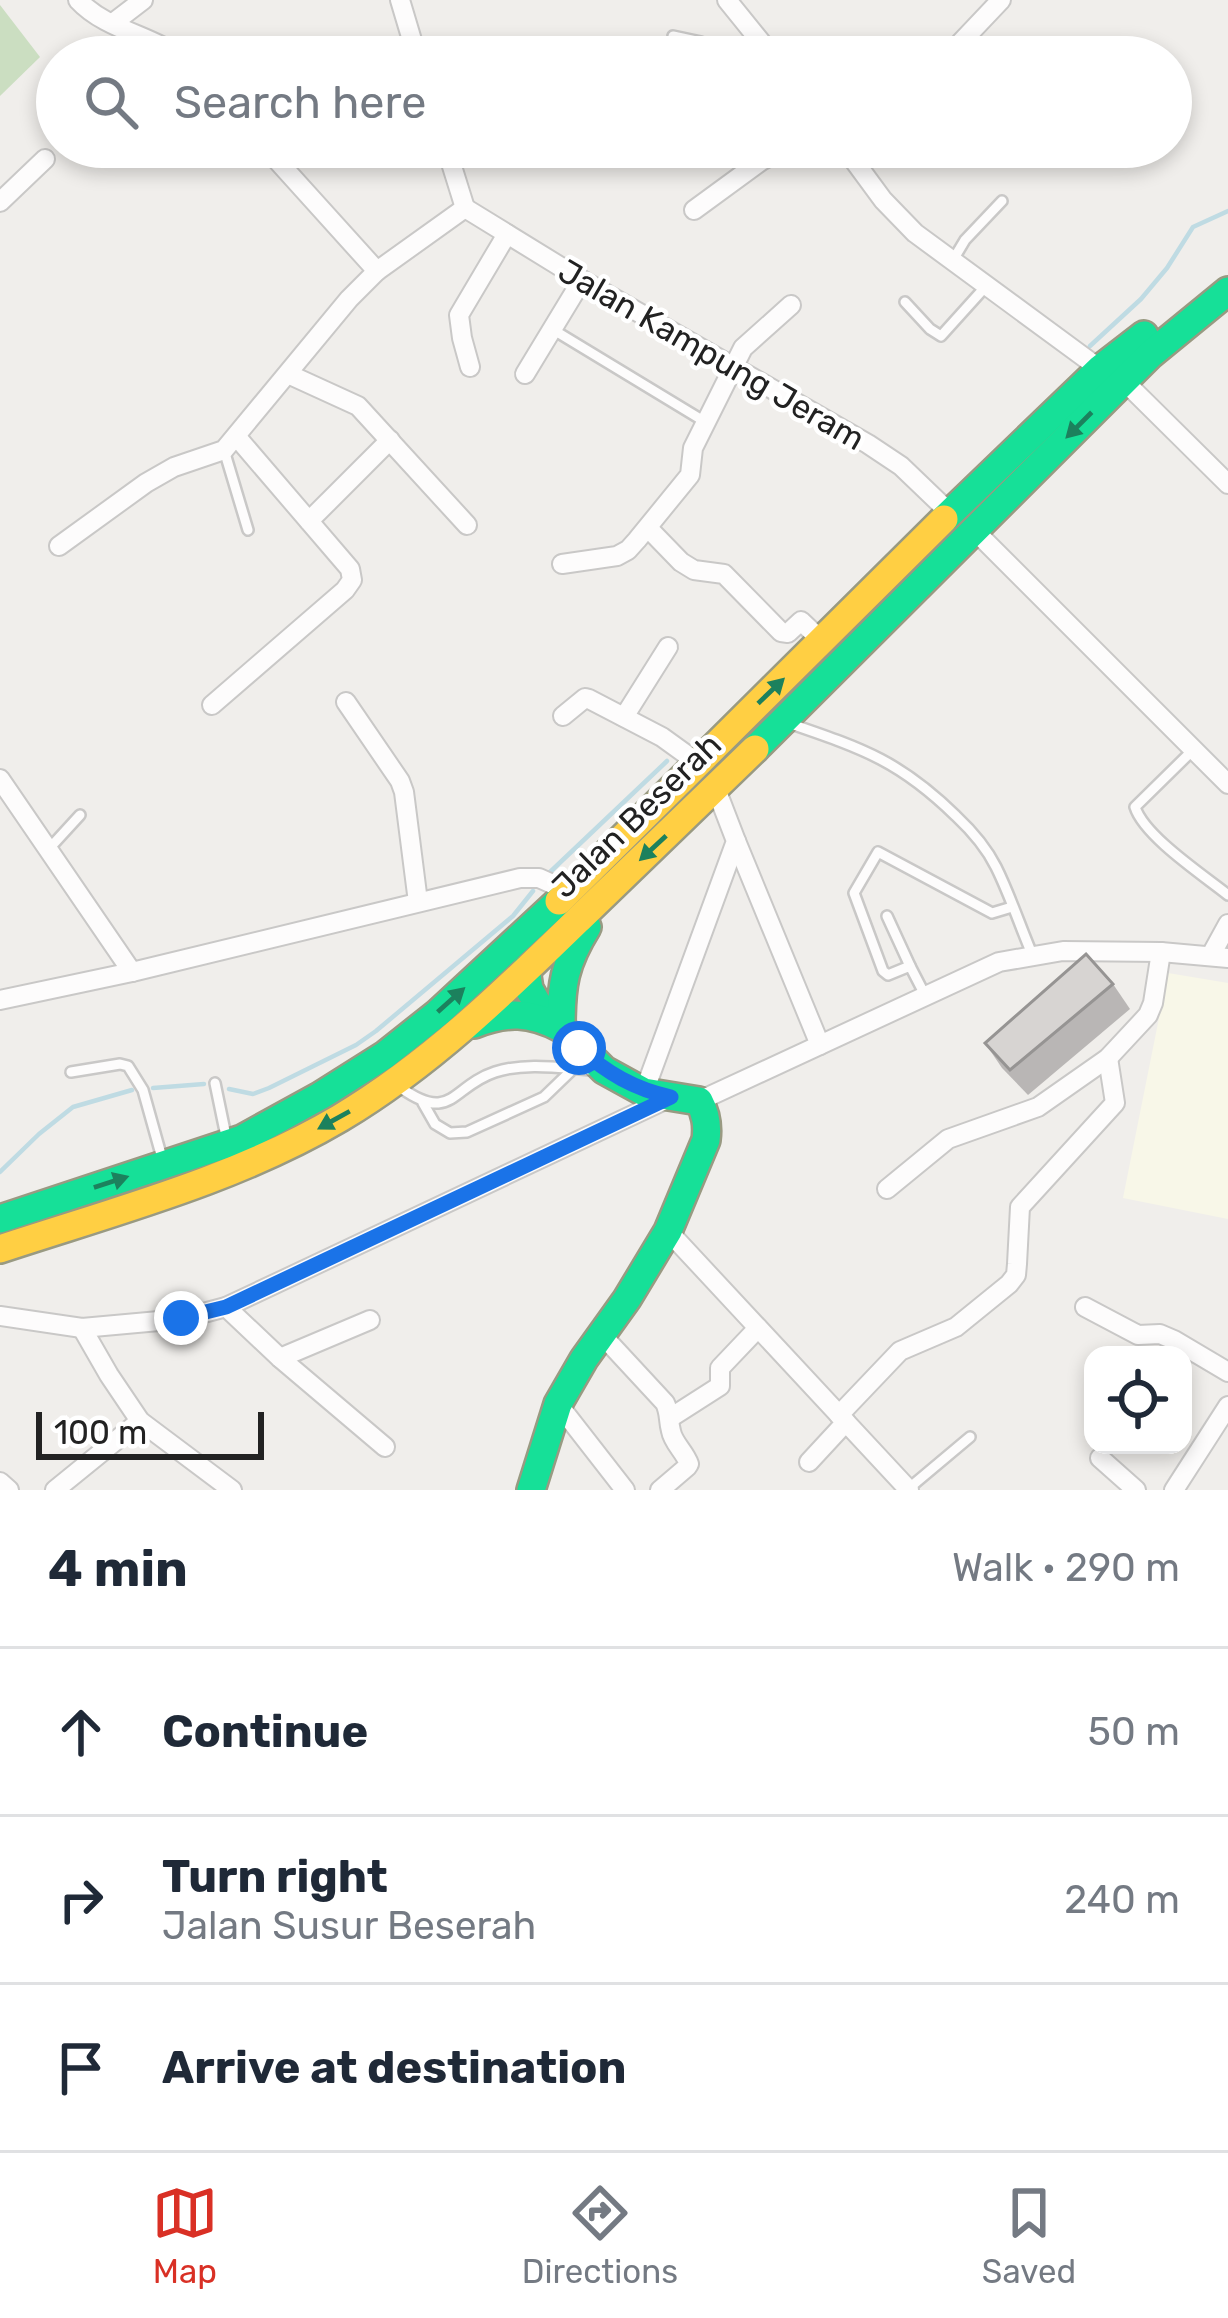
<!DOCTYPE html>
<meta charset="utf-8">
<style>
:root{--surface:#fff;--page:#f6f6f7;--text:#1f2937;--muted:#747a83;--line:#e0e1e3;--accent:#d93025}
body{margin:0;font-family:Rubik,sans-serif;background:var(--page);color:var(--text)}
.controls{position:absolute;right:36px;bottom:36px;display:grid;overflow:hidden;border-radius:24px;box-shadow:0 6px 18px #0003}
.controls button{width:108px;height:108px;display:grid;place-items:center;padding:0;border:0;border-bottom:3px solid var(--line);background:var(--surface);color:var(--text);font:60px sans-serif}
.scale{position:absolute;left:36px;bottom:30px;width:228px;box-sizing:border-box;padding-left:12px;border:6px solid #222;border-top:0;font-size:33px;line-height:42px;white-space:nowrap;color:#222;-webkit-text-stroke:9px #fff;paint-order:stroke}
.stop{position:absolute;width:36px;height:36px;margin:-27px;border:9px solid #1a73e8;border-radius:50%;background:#fff}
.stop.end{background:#1a73e8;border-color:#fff;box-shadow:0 3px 12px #0008}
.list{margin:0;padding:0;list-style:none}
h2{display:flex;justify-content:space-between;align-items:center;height:156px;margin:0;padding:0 48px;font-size:51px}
h2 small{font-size:39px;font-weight:400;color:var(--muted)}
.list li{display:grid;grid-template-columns:78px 1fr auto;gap:36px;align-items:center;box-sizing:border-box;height:168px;padding:0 48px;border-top:3px solid var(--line)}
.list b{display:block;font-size:45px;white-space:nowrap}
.list p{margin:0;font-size:39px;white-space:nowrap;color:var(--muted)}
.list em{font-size:39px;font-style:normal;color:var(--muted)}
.icon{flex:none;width:66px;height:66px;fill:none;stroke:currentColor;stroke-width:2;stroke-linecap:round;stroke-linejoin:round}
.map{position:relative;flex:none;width:1228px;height:1490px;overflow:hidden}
.search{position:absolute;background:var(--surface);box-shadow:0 6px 18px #0003;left:36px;right:36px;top:36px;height:132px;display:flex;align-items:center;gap:30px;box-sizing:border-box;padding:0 42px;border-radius:66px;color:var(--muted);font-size:45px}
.sheet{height:660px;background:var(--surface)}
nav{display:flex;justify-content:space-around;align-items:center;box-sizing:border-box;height:168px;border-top:3px solid var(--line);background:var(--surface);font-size:33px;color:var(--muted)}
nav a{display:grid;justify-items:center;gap:6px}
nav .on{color:var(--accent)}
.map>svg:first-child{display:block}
.education{fill:#f8f7e8}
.forest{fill:#cbdec1}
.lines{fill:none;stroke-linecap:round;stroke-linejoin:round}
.stream{stroke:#bfdbe3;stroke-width:4.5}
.lane-casing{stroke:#c9c8c7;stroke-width:14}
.street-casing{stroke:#c9c8c7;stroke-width:22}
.fast-casing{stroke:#999a82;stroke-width:32}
.slow-casing{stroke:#999a82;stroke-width:32}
.lane{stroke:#fdfcfc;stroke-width:9}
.street{stroke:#fdfcfc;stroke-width:18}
.fast{stroke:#16e098;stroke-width:27}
.slow{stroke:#ffcf43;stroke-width:27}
.wall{fill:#b9b6b5}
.building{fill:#d7d4d2;stroke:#969493;stroke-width:3}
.oneway{fill:#1c815d}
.route{stroke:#1a73e8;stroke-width:15}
.labels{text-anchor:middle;stroke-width:9;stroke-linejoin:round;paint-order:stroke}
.street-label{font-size:33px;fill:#222;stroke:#fff}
</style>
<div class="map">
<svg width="1228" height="1490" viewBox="0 0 1228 1490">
<rect width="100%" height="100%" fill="#f0eeeb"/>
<path class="education" d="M1168 973 1228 983V1219L1123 1198Z"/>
<path class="forest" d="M0 5 40 57 0 96Z"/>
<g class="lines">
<g class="stream">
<path d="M1090 346 1141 299 1167 268 1193 227 1228 211"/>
<path d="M549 873 667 761"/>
<path d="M153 1088 204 1084"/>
<path d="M229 1089 253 1094 269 1088 356 1045 376 1031 513 916 533 891"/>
<path d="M0 1172 39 1134 73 1107 132 1090"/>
</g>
<g class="lane-casing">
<g id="lane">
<path d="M673 36 701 42 715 57"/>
<path d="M735 57 764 46"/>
<path d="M51 115 57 112"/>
<path d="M953 260 965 240 1002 201"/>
<path d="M905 302 930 329 941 336 987 285"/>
<path d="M552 329 707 423"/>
<path d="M224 450 248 530"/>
<path d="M794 725C864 749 901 762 956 816 972 831 986 847 996 867 1010 895 1020 926 1032 954"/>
<path d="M1193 750 1135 807C1144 836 1203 875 1228 895"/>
<path d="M47 851 80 815"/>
<path d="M887 916 910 966"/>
<path d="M925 995 910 966 888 975 883 971 854 893 878 852 992 913 1012 907"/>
<path d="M71 1072 120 1064 128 1066 143 1090 162 1158"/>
<path d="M215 1083 226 1136"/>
<path d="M401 1088C452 1124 452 1086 495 1072 526 1062 561 1068 592 1070"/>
<path d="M423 1103 435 1124 450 1133 467 1132 544 1097 573 1069"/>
<path d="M908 1489 970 1437"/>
</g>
</g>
<g class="street-casing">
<g id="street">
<path d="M78 0C105 29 149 35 181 57"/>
<path d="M400 0 417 57"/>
<path d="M727 0 773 57"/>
<path d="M113 23 143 0"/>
<path d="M947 57 1001 0"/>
<path d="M265 147 377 271"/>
<path d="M446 147 465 208"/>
<path d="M844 147 883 200 915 233 1100 369"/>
<path d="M0 202 45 159"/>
<path d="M465 208 582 280 868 444 901 466 950 513"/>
<path d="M694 210 761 161 788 147"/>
<path d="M470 367 462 338 459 315 507 234"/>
<path d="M288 374 358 406 467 525"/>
<path d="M525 374 582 280"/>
<path d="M1124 381 1228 484"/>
<path d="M309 521 390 440"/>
<path d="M648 528 681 562 694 570 724 574 781 632 788 633 801 621 822 641"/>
<path d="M974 530 1228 784"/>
<path d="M59 546 146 483 174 467 224 450 349 299 377 271 465 208"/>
<path d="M562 564 617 556 628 550 637 540 690 475 693 448 743 348 791 305"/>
<path d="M346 702 400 781 404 792 418 902"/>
<path d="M212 705 345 590 352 580 350 569 236 436"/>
<path d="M563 716 585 698 589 699 662 737 698 763"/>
<path d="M624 717 668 647"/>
<path d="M0 779 132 972"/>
<path d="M736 841 820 1045"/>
<path d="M1211 955 1228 924"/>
<path d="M0 1000 132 972 520 878H539L568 891"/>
<path d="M644 1092 736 841 716 789"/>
<path d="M699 1101 999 962 1063 951 1161 952 1228 958"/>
<path d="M887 1189 948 1139 1038 1107 1108 1058 1148 1015 1153 1003 1161 952"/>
<path d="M668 1231 909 1490"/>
<path d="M226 1307 280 1358 385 1447"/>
<path d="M1085 1307 1138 1335 1160 1334 1174 1340 1228 1372"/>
<path d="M0 1316 82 1328 181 1319 226 1307 671 1097"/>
<path d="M82 1328 109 1375 140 1421 232 1490"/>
<path d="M602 1335 665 1403C670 1413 668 1420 671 1431 673 1443 685 1452 689 1464L687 1467 660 1490"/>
<path d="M280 1358 370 1320"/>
<path d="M558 1404 625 1490"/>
<path d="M839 1415 900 1351 956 1327 1009 1284 1016 1275 1017 1264 1020 1207 1115 1103 1108 1058"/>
<path d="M670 1418 720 1386V1368L758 1328"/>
<path d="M1100 1458 1136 1490"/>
<path d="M809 1462 846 1422"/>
<path d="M0 1482 9 1490"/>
<path d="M55 1490 140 1421"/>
<path d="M1174 1490 1228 1406"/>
</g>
</g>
<g class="fast-casing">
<g id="fast">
<path d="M944 519 1100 369 1144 335"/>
<path d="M755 749 1151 354 1228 291"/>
<path d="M526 969 529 989 537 1003 604 1070 644 1092 699 1101C706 1114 708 1125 706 1140L668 1231 627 1299 584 1359 558 1404 531 1490"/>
<path d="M474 1024C507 1011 530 1012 561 1028 561 985 564 964 587 927"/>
<path d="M0 1219 242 1139 320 1096 385 1055 438 1013 559 901"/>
</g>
</g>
<g class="slow-casing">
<g id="slow">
<path d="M559 901 944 519"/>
<path d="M0 1249C115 1211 235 1180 340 1118 429 1065 504 992 578 920 637 863 696 806 755 749"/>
</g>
</g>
<use href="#lane" class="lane"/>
<use href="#street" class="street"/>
<use href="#fast" class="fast"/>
<use href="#slow" class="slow"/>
</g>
<path class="wall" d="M1113 984 1130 1009 1028 1095 1002 1068 985 1043Z"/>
<path class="building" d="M1086 954 1113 984 1010 1070 985 1043Z"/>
<defs><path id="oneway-solid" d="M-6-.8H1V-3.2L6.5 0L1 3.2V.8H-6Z" transform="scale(3)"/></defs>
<g class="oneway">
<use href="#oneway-solid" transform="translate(1079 425) rotate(135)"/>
<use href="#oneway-solid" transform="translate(771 691) rotate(-44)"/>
<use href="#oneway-solid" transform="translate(653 848) rotate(137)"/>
<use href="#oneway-solid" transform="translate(451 1000) rotate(-42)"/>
<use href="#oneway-solid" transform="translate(334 1120) rotate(151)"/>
<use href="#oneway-solid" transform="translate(111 1182) rotate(-18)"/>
</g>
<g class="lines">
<path class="route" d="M181 1318 226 1307 671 1097C634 1089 607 1073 579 1048"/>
</g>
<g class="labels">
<g class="street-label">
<text transform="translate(712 354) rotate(30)" y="12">Jalan Kampung Jeram</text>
<text transform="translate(636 815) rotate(-44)" y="12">Jalan Beserah</text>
</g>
</g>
</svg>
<div class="controls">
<button><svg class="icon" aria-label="locate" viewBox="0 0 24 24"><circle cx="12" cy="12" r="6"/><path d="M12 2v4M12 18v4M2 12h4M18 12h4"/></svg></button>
</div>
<div class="scale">100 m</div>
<div class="stop" style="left:579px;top:1048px"></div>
<div class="stop end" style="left:181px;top:1318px"></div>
<div class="search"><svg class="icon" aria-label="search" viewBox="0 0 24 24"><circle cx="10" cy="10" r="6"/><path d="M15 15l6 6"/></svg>Search here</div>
</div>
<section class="sheet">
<h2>4 min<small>Walk · 290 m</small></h2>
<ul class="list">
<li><svg class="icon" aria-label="ahead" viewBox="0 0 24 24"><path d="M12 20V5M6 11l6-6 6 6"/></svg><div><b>Continue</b></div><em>50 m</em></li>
<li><svg class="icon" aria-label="right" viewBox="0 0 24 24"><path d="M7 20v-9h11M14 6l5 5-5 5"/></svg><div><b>Turn right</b><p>Jalan Susur Beserah</p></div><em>240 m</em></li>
<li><svg class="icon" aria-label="arrive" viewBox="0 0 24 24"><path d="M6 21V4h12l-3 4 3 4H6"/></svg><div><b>Arrive at destination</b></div></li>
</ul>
</section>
<nav>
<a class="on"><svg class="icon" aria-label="map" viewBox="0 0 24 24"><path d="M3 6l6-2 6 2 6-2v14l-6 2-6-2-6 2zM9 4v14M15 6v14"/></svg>Map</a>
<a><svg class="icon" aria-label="directions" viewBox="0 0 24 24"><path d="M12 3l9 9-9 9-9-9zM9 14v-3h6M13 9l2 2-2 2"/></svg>Directions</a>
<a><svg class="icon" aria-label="saved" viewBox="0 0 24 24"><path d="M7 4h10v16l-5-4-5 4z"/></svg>Saved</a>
</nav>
